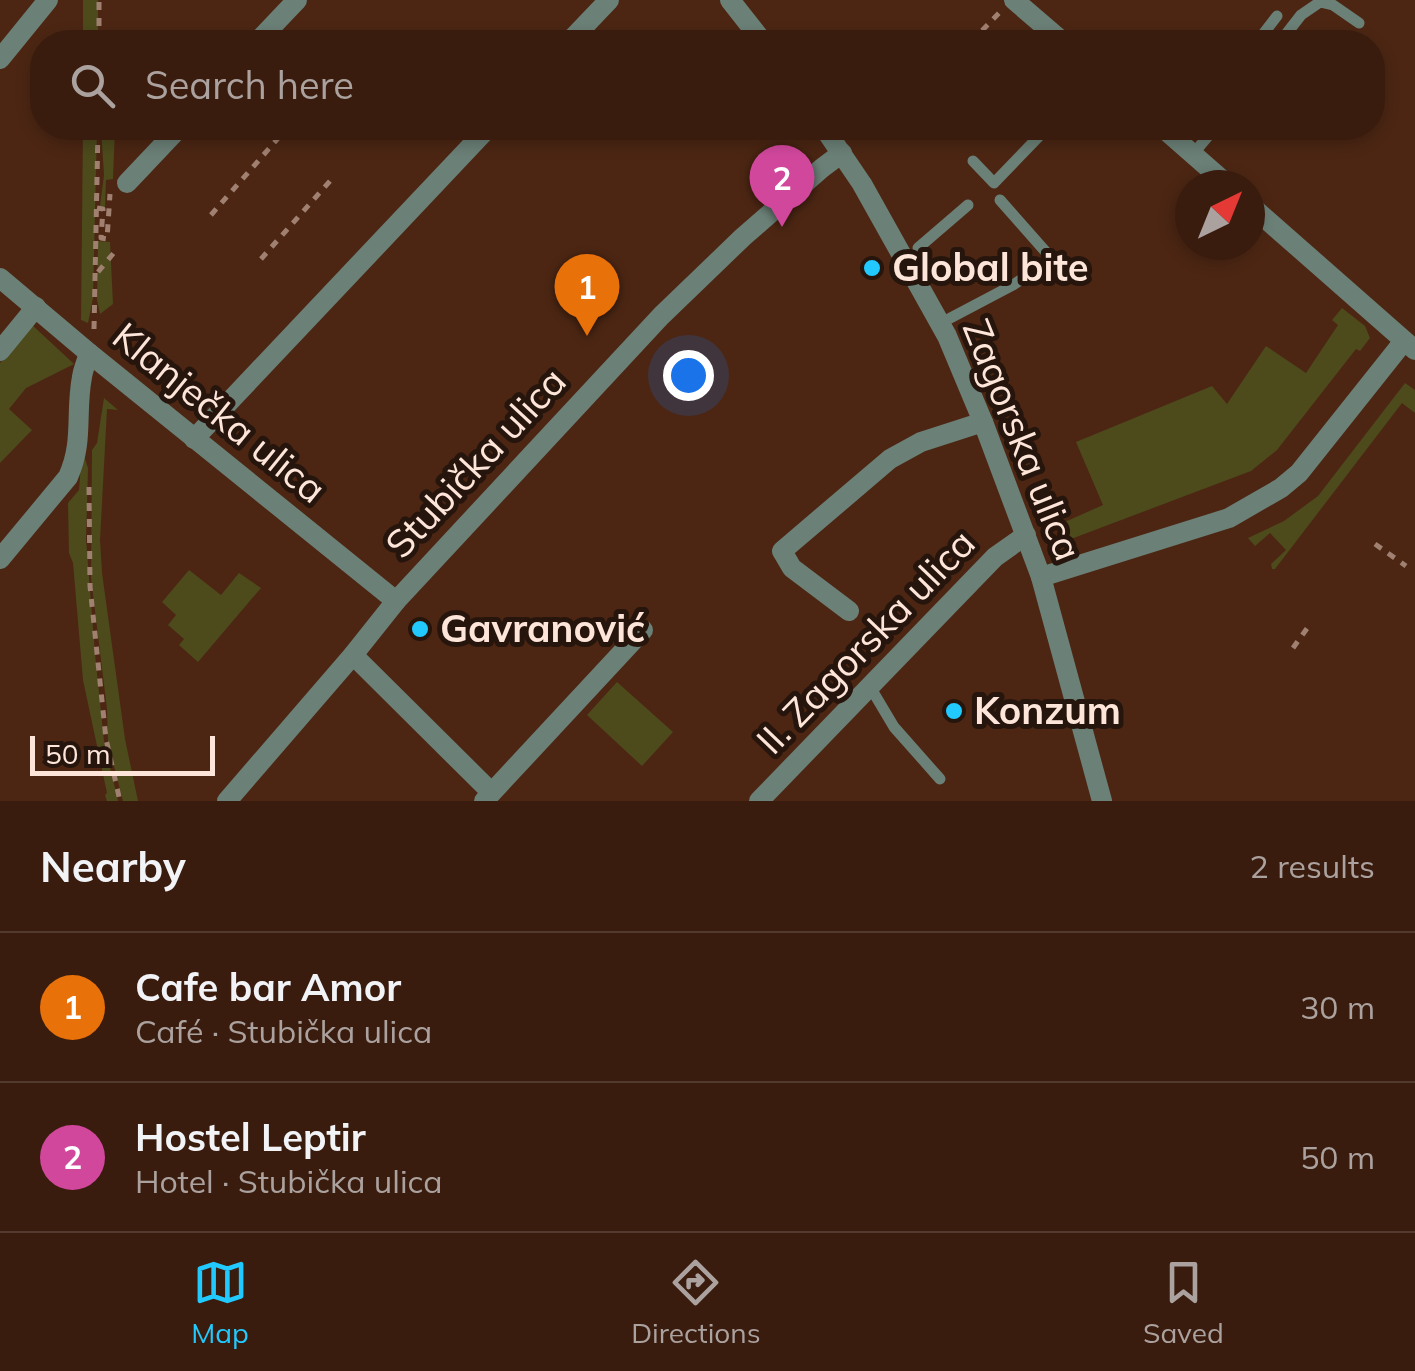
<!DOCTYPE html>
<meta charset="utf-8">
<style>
:root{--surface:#391c0e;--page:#44291c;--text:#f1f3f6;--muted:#aba19e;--line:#533a2e;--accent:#22c9fe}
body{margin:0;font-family:Mulish,sans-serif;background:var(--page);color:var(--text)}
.compass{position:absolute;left:1175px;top:170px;width:90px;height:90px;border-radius:50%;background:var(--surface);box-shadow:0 5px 15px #0003;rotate:43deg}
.scale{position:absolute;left:30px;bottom:25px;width:185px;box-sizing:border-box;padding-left:10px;border:5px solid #fee5da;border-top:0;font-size:28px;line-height:35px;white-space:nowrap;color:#fee5da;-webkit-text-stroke:8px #26150c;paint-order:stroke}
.you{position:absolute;left:688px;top:375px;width:35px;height:35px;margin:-25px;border:8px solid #fff;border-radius:50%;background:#1a73e8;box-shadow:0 0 0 15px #1a73e833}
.badge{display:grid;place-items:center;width:65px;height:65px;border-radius:50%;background:var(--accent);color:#fff;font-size:32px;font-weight:700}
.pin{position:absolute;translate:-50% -82px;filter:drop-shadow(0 2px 5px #0008)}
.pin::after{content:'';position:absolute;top:52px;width:35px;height:30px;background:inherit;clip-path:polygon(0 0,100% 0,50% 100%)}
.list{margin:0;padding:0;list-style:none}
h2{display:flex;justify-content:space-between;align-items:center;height:130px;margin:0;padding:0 40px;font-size:42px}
h2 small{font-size:32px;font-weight:400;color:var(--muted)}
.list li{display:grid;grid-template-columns:65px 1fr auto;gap:30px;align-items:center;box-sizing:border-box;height:150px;padding:0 40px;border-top:2px solid var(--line)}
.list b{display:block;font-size:38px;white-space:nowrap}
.list p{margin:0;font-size:32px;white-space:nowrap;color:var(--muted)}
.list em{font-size:32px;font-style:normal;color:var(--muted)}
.icon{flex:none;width:55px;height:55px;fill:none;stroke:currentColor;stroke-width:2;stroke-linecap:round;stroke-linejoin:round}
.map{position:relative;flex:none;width:1415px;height:801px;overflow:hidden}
.search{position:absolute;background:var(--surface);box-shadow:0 5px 15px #0003;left:30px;right:30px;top:30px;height:110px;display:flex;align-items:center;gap:25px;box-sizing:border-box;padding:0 35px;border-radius:40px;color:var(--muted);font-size:38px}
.sheet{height:430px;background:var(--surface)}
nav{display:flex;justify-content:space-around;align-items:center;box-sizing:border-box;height:140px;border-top:2px solid var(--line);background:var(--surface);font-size:28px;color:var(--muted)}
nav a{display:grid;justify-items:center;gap:5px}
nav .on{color:var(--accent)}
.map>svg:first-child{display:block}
.green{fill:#4d4a1c}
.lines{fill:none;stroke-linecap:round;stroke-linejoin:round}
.path{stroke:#a08071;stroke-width:5;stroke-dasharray:8 8;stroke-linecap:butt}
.service{stroke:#6b8077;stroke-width:11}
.minor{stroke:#6b8077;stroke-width:20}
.tertiary{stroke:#6b8077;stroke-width:20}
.poi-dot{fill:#22c9fe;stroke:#26150c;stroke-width:4}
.labels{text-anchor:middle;stroke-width:10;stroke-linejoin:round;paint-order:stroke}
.poi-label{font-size:38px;font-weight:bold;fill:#fee5da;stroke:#26150c;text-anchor:start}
.street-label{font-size:38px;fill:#fee5da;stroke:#26150c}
</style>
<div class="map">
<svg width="1415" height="801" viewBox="0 0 1415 801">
<rect width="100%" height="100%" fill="#4c2613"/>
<g class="green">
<rect x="83" y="0" width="15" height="42"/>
<path d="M83 128H97L93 298 88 323 81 320Z"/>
<path d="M101 128H115L113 179 106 180 105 207 100 206 104 175Z"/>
<path d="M98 241 110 242 113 304 100 314 97 300Z"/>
<path d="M1342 308 1365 326 1370 338 1360 351 1356 349 1277 450 1251 471 1071 539 1077 557 1069 559 1058 525 1103 505 1076 442 1212 386 1227 404 1266 346 1306 373 1338 325 1332 320Z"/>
<path d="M31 324 74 364 26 388 9 409 32 430 0 463V363Z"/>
<path d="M1405 383 1415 390V413L1402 403 1275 569H1272L1271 564 1286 550 1270 533 1255 546 1248 538 1284 521 1318 496Z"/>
<path d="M104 398 118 410 107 409 100 540 102 573 125 739 138 801H123L108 743 107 709 91 578 92 450 97 443Z"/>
<path d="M82 450 88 468 86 539 95 654 104 741 118 801H107L105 795 107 793 83 680 73 563 69 553 68 503 79 490Z"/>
<path d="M189 570 221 595 239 573 261 588 198 662 179 645 184 639 168 625 176 615 162 602Z"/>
<path d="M617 682 673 732 642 766 587 715Z"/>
</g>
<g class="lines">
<g class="path">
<path d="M99 42V0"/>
<path d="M971 42 1000 12"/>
<path d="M97 208 103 209 101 238 107 239 110 194"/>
<path d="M211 215 287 128"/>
<path d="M261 259 330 181"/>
<path d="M98 272 117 249"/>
<path d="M94 329 98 128"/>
<path d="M89 487 90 586 106 739 120 801"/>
<path d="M1375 544 1406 566"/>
<path d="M1293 648 1308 627"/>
</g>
<g class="service">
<path d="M1257 42 1277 16"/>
<path d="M1280 42 1301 15 1320 2 1333 5 1359 23"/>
<path d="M1181 144 1194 128"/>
<path d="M1193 154 1215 128"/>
<path d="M973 161 994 183 1047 128"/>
<path d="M918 248 968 205"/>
<path d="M939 324 1013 285 1052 259 1000 200"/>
<path d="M869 685 894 727 940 779"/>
</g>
<g class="minor">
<path d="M1014 0 1063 42"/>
<path d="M257 42 297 0"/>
<path d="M569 42 609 0"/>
<path d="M0 59 48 0"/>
<path d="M1163 128 1228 185"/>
<path d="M127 183 179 128"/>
<path d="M1250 205 1415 350"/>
<path d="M0 278 89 353 396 601"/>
<path d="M0 351 36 307"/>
<path d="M194 439 488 128"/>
<path d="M0 559 68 477C84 442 75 413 82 377 83 369 87 361 89 353"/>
<path d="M1041 577 1229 518 1281 488 1299 473 1404 341"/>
<path d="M849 611 792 568 782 551 890 459 921 442 983 422"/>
<path d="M353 655 491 792"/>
<path d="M484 801 643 630"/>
<path d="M759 801 995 557 1026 535"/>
</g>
<g class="tertiary">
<path d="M730 0 763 42"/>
<path d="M824 128 862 184 947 336 983 422 1041 577 1102 801"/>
<path d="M227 801 353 655 396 601 661 316 743 237 822 168 842 153"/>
</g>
</g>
<g class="poi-dot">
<circle cx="872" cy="268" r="10"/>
<circle cx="420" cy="629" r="10"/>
<circle cx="954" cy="711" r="10"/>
</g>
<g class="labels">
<g class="poi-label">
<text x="892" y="281">Global bite</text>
<text x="440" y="642">Gavranović</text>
<text x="974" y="724">Konzum</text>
</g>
<g class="street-label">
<text transform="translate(219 413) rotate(39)" y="13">Klanječka ulica</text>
<text transform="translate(1022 440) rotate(68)" y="13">Zagorska ulica</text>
<text transform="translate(476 463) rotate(-47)" y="13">Stubička ulica</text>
<text transform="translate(866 642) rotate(-46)" y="13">II. Zagorska ulica</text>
</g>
</g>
</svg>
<svg class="compass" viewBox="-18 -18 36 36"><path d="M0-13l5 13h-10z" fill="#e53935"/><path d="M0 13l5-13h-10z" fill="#aba19e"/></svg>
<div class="scale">50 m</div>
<div class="you"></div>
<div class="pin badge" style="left:587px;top:336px;background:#e8710a">1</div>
<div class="pin badge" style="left:782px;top:227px;background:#d1479c">2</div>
<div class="search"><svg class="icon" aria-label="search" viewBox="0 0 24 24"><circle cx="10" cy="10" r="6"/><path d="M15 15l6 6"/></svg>Search here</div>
</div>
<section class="sheet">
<h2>Nearby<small>2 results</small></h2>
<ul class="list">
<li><span class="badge" style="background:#e8710a">1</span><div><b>Cafe bar Amor</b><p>Café · Stubička ulica</p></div><em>30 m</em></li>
<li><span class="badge" style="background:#d1479c">2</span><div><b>Hostel Leptir</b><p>Hotel · Stubička ulica</p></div><em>50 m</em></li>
</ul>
</section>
<nav>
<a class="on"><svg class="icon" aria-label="map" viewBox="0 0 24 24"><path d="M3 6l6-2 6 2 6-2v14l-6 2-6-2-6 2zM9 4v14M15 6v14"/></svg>Map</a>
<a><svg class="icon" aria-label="directions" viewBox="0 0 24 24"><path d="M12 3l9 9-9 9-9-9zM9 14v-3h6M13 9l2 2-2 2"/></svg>Directions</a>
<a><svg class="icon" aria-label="saved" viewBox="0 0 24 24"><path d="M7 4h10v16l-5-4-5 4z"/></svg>Saved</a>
</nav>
